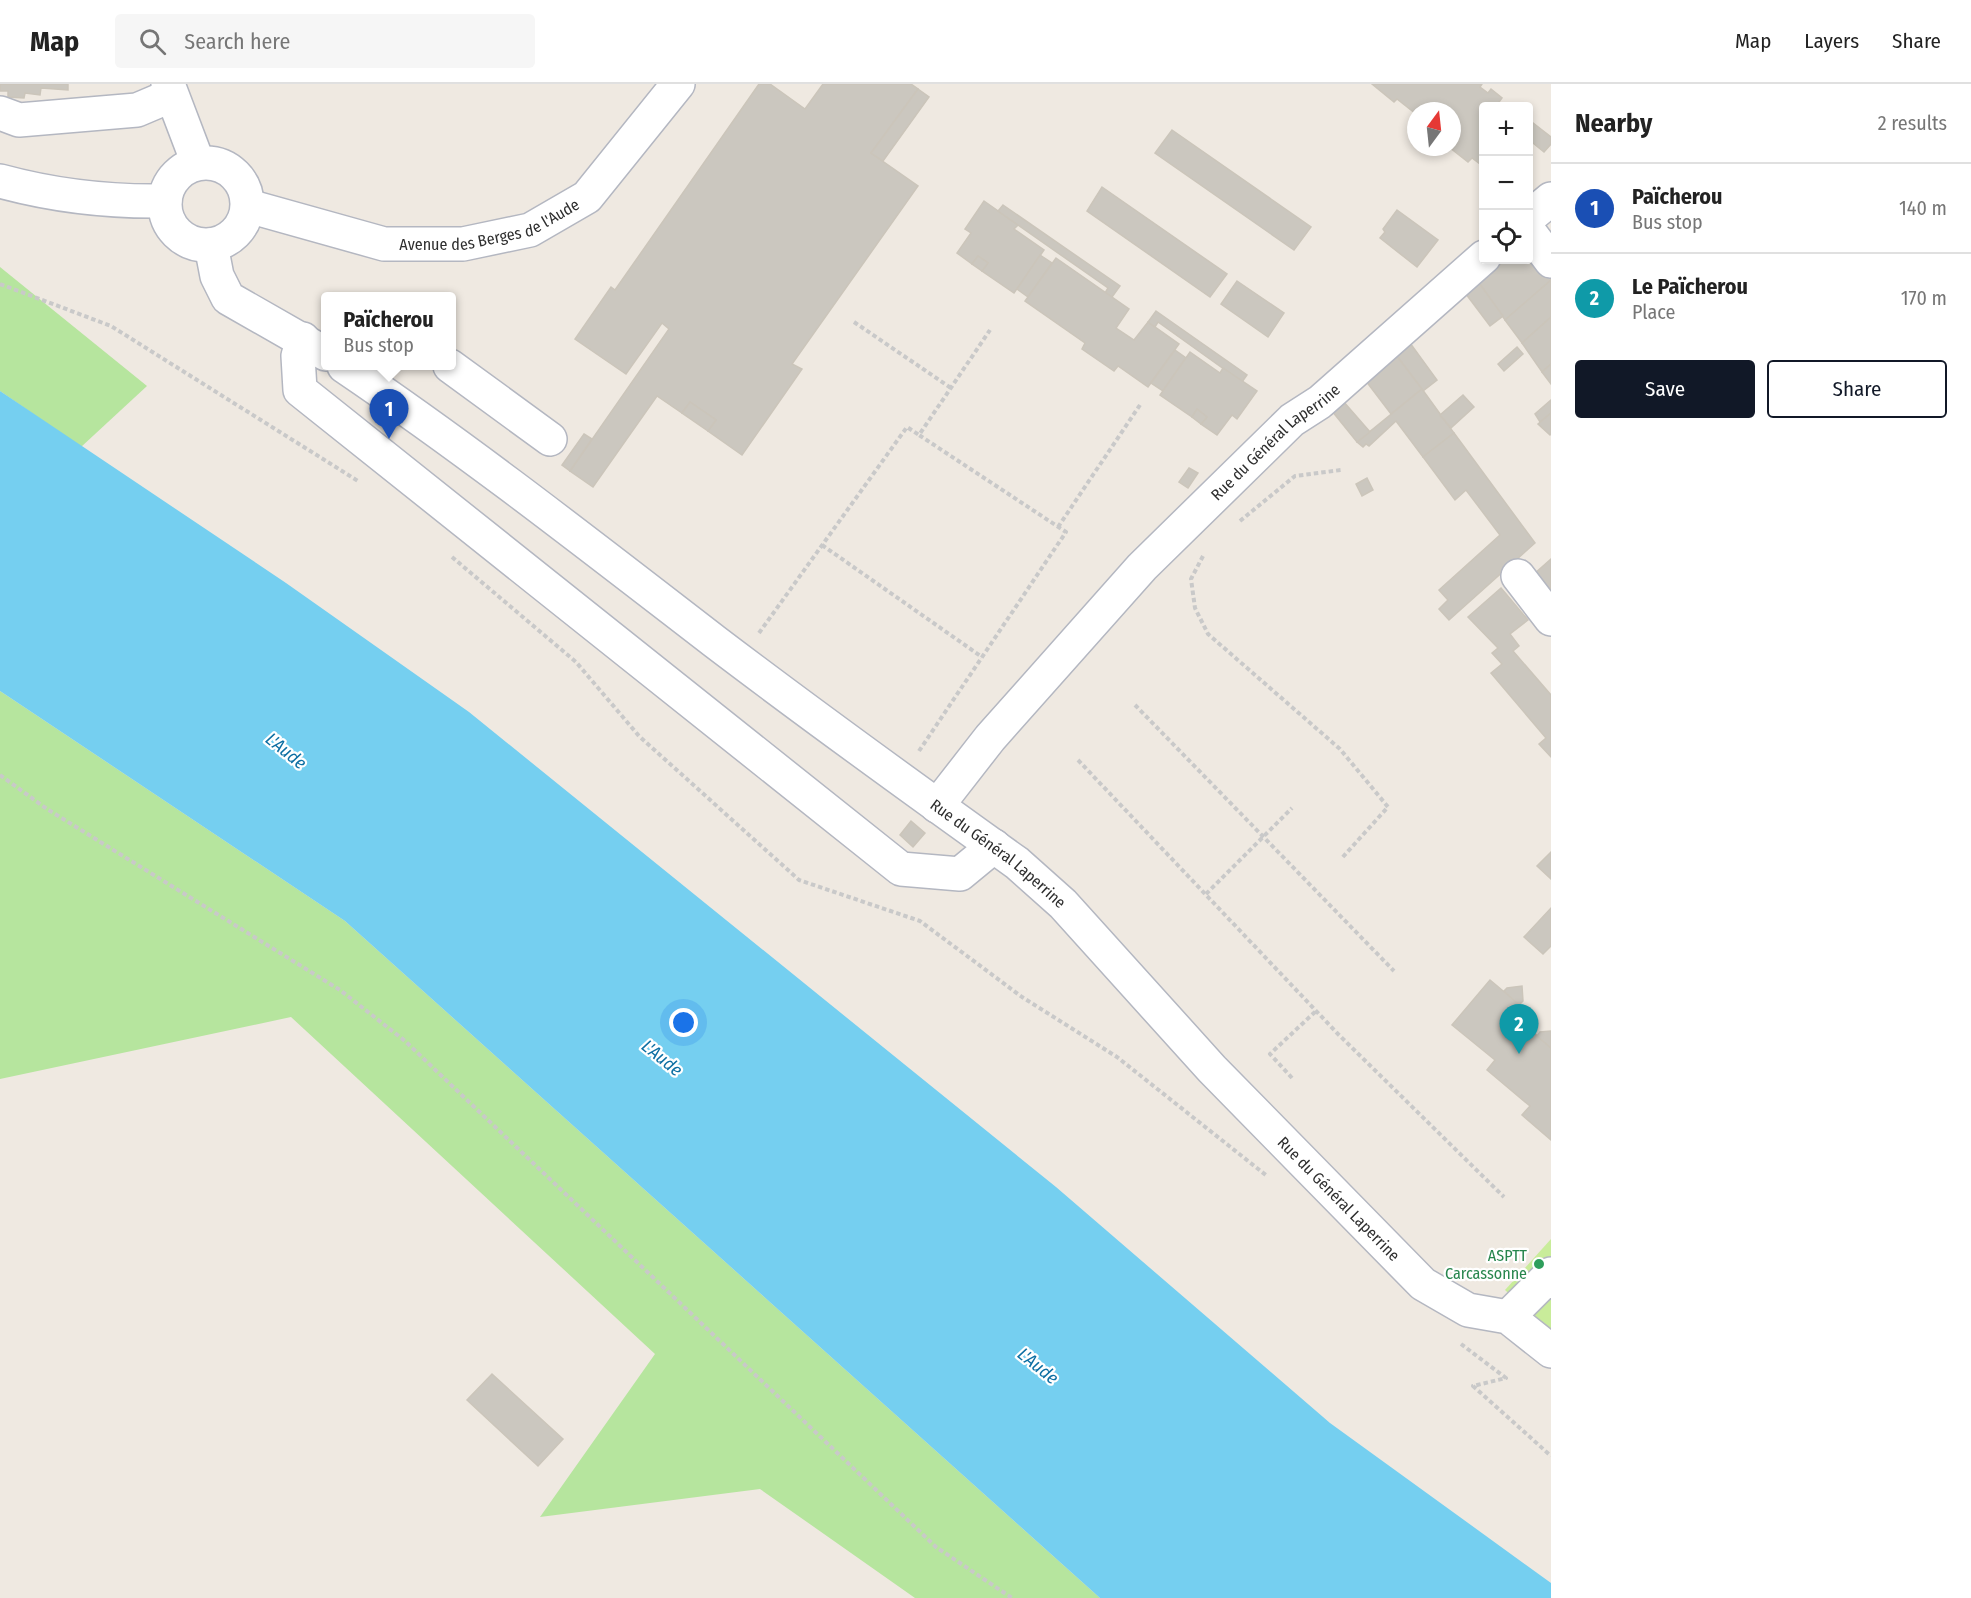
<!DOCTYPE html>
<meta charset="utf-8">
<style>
:root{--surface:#fff;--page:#f6f6f6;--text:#222;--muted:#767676;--line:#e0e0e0;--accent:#111827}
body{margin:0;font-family:"Fira Sans Condensed",sans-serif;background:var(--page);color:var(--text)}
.controls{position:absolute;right:18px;top:18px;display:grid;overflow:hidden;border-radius:6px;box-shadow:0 3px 9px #0003}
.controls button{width:54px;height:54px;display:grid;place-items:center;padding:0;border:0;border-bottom:2px solid var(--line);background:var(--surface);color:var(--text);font:30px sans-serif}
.compass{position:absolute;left:1407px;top:18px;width:54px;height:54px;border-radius:50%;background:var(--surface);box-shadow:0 3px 9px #0003;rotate:15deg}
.you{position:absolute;left:684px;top:939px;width:21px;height:21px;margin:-15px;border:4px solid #fff;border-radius:50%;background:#1a73e8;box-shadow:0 0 0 9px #1a73e833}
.badge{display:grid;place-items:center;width:39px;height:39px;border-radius:50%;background:var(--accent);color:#fff;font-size:20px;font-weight:700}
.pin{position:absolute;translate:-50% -50px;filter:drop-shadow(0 2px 3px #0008)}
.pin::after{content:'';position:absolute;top:32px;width:21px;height:18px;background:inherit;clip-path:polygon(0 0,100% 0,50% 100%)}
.popup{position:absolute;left:321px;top:208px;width:135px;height:78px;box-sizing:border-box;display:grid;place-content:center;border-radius:6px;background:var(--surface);filter:drop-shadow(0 2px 4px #0005);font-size:20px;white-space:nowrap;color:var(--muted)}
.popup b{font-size:22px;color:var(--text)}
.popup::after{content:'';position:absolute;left:50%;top:100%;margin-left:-12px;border:12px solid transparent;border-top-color:var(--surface)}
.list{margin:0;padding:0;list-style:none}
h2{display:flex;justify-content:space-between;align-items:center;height:78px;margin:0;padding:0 24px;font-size:26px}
h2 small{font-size:20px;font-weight:400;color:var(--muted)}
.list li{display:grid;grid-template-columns:39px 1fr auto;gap:18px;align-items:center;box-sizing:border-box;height:90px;padding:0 24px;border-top:2px solid var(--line)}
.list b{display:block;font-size:22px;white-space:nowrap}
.list p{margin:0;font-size:20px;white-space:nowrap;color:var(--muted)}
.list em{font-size:20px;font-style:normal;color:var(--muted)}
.actions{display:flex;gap:12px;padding:18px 24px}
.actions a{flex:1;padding:14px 0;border:2px solid var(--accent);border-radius:6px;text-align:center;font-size:21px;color:var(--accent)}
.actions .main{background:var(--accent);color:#fff}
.icon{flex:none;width:33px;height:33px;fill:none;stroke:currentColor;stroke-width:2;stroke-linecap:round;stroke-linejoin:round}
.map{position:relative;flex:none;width:1551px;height:1514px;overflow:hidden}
header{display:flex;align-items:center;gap:36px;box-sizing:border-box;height:84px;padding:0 30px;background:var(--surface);border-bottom:2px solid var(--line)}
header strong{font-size:28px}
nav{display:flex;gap:33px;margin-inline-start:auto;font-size:21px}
.search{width:420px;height:54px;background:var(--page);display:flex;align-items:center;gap:15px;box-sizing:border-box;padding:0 21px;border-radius:6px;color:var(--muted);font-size:22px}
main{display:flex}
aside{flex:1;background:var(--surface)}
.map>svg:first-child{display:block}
.green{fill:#b6e59e}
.pitch{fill:#c9ec9a}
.water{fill:#75cff0}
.building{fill:#cbc7bf;stroke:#cbc5ba;stroke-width:1.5}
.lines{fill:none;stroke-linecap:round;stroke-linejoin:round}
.minor-casing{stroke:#b4b7c1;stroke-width:36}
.path{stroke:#c9c9c9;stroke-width:4;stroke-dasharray:4.5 3;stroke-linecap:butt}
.minor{stroke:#fff;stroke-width:33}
.leisure-dot{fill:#2e9e5b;stroke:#fff;stroke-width:2}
.labels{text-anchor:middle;stroke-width:4.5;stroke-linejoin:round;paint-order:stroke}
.street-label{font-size:16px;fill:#2e2e2e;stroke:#fff}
.leisure-label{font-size:16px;fill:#27864d;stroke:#fff;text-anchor:end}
.water-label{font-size:18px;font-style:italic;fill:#0d6fa3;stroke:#fff}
</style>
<header>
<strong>Map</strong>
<div class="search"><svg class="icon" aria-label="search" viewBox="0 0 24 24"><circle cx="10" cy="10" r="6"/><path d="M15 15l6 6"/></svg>Search here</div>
<nav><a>Map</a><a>Layers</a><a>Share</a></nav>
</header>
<main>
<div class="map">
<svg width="1551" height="1514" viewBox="0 0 1551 1514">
<rect width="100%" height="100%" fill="#efe9e1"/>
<g class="green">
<path d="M0 183 147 302 81 363 0 307Z"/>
<path d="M0 607 345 837 1100 1514H915L760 1405 540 1433 655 1270 291 933 0 995Z"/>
</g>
<path class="pitch" d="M1551 1155V1248L1505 1206Z"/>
<path class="water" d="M0 307 286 499 469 628 1056 1103 1330 1339 1551 1499V1514H1100L345 837 0 607Z"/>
<g class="building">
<path d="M0 0H68V6L41 4 40 11 25 9 24 14 8 13V7H0Z"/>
<path d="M759 0H770L805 25 823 0H911L918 5 871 69 918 102 792 280 802 285 742 371 708 347 716 336 690 318 682 329 657 312 593 403 570 387 669 245 662 239 626 290 575 255 611 203 615 206Z"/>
<path d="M1372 0H1482L1480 3 1488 9 1491 5 1502 14 1499 18 1504 22H1484V83L1472 74 1468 78 1449 63H1452V27H1416V30L1397 15 1394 18Z"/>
<path d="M918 5 929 13 883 77 871 69Z"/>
<path d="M1528 35 1551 53V60L1544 68 1528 55Z"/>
<path d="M1172 46 1311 143 1294 166 1155 69Z"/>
<path d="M1102 103 1227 190 1210 213 1087 127Z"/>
<path d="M984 117 1018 141 1014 145 1044 166 1014 209 982 187 988 179 978 172 972 180 957 169 971 149 965 145Z"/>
<path d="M1003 121 1120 202 1112 213 1105 209 1108 204 998 127Z"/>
<path d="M1397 126 1438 156 1417 183 1380 154 1385 148 1383 145Z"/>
<path d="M1528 167 1551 192V196L1505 236 1479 199 1505 176H1528Z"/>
<path d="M1040 171 1052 179 1028 213 1017 205Z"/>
<path d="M978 172 988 179 982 187 972 180Z"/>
<path d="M1056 174 1129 225 1116 244 1134 256 1148 238 1179 260 1148 303 1118 282 1114 287 1082 265 1085 259 1025 217Z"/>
<path d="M1551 196V233L1522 259 1505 236Z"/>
<path d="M1237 197 1284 229 1268 253 1221 220Z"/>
<path d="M1479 199 1503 232 1490 242 1466 210Z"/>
<path d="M1156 227 1247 291 1242 298 1158 238 1155 243 1148 238Z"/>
<path d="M1551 233V280L1542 288 1522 259Z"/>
<path d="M1410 259 1437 296 1423 307 1396 271Z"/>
<path d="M1517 263 1523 270 1504 287 1498 280Z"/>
<path d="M1175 266 1186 274 1163 307 1151 299Z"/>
<path d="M1190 268 1220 289 1223 284 1257 307 1237 335 1232 331 1217 351 1201 340 1207 333 1197 325 1192 333 1160 311Z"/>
<path d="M1396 271 1422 305 1391 330 1366 297Z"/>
<path d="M1551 280V300L1542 288Z"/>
<path d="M1422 305 1454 349 1423 373 1396 337 1369 362 1366 360 1363 363 1357 358Z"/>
<path d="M1463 311 1474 323 1451 344 1440 331Z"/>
<path d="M1551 316V329L1540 338 1535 330Z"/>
<path d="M1343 317 1370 348 1357 358 1332 327Z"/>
<path d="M690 318 716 336 708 347 682 329Z"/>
<path d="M1197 325 1207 333 1201 340 1192 333Z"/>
<path d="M1551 329V350L1550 351 1538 340Z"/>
<path d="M1454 349 1535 459 1449 536 1439 525 1448 516 1439 506 1500 451 1466 406 1455 416 1423 373Z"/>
<path d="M584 350 592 355 570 387 562 381Z"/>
<path d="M1189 384 1198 389 1188 404 1179 398Z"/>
<path d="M1367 394 1373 406 1362 412 1356 400Z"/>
<path d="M1551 475V509L1534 490Z"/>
<path d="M1501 504 1528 536 1510 550 1519 562 1513 567 1551 611V673L1539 660 1546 654 1491 589 1502 580 1492 569 1498 564 1468 533Z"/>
<path d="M911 737 925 749 913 763 900 751Z"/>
<path d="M1551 768V795L1537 782Z"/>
<path d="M1551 824V862L1543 870 1524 853Z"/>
<path d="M1490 896 1533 932 1525 941 1551 964V1056L1522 1031 1530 1022 1487 986 1495 976 1452 941Z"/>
<path d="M1522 902 1523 917 1519 921 1504 907 1507 904Z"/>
<path d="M1551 947V964L1537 952 1540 948Z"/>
<path d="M492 1290 563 1355 538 1382 467 1316Z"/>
</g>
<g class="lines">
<g class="minor-casing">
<g id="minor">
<path d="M168 0 198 79"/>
<path d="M0 29 19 36 137 26 170 12"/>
<circle cx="206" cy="120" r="41"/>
<path d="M0 97C55 112 108 118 165 117"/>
<path id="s1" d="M248 122 384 160H463L530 146 587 113 678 0"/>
<path d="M1528 134 1551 115"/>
<path d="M1528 146 1551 177"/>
<path d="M211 161 217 192 228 214 326 270"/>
<path d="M303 255 298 272 300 306 901 785 960 790 994 762"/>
<path id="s2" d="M344 282C471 368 592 463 714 557 814 633 915 706 1017 779L1063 820 1212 985 1423 1200 1468 1226 1508 1233 1551 1267"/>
<path d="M450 282 550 355"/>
<path d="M1518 492 1551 535"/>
<path id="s3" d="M937 722 990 654 1142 483 1292 336 1320 318 1484 173"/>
<path d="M1508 1233 1551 1190"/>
</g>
</g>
<g class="path">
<path d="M0 200 111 242 358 397"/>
<path d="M854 238 951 304"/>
<path d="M1240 437 1295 392 1341 386"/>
<path d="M1058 443 1140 321"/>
<path d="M822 461 982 573"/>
<path d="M1203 472 1191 495 1195 524 1208 550 1340 665 1388 723 1341 775"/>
<path d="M452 473 576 578 639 652 799 796 920 837 1022 913 1117 973 1267 1092"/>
<path d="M759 549 907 343 919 351"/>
<path d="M1135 621 1394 887"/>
<path d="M919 667 1066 448 919 351 990 246"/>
<path d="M1078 676 1338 950 1504 1113"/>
<path d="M0 691 47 725 340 906 405 957 936 1463 1012 1514"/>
<path d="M1206 810 1292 724"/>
<path d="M1292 994 1270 970 1316 927"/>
<path d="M1461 1260 1506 1294 1473 1302 1551 1372"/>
</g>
<use href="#minor" class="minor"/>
</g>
<circle class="leisure-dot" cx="1539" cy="1180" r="6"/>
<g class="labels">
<g class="street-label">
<text dy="6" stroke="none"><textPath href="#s1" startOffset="250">Avenue des Berges de l'Aude</textPath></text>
<text dy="6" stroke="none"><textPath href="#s3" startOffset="498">Rue du Général Laperrine</textPath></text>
<text dy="6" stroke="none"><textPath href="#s2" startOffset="816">Rue du Général Laperrine</textPath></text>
<text dy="6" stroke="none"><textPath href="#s2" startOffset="1302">Rue du Général Laperrine</textPath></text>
</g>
<g class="leisure-label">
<text x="1527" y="1177">ASPTT<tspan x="1527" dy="18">Carcassonne</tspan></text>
</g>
<g class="water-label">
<text transform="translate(286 667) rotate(39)" y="6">L'Aude</text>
<text transform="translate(662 974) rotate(39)" y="6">L'Aude</text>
<text transform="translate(1038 1282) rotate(39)" y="6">L'Aude</text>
</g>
</g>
</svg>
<div class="controls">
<button>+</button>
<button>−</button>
<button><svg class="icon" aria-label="locate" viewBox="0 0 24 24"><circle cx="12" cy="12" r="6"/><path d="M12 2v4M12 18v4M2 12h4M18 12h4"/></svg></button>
</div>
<svg class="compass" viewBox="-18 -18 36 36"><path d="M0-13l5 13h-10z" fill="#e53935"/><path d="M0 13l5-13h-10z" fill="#767676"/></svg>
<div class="you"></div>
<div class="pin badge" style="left:389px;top:355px;background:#1a4fb4">1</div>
<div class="popup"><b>Païcherou</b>Bus stop</div>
<div class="pin badge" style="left:1519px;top:970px;background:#0f9aa8">2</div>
</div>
<aside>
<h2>Nearby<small>2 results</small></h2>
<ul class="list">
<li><span class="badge" style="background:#1a4fb4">1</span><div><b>Païcherou</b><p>Bus stop</p></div><em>140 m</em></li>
<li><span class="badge" style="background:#0f9aa8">2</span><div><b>Le Païcherou</b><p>Place</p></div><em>170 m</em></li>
</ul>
<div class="actions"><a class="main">Save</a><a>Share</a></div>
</aside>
</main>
